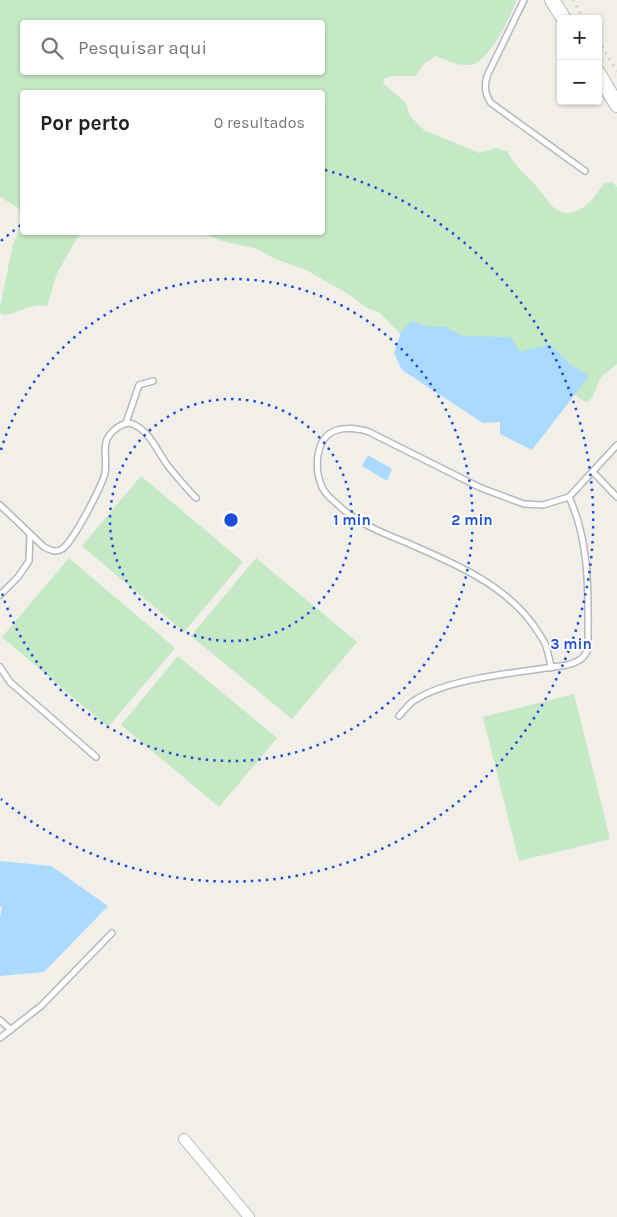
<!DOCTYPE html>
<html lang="pt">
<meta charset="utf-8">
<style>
:root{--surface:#fff;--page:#f2f2f2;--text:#222;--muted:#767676;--line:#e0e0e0}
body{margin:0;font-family:Karla,sans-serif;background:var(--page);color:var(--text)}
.controls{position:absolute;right:15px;top:15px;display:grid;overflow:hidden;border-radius:5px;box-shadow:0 1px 4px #0004}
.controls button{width:45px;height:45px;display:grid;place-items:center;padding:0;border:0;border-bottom:1px solid var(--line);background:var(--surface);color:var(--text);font:25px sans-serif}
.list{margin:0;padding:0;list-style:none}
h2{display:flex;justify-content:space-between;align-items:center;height:65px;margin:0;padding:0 20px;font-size:21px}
h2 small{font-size:16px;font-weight:400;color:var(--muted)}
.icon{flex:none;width:28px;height:28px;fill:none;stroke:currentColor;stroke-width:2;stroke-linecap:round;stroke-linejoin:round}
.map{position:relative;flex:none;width:617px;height:1217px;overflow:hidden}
.search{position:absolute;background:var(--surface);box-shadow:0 1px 4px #0004;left:20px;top:20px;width:305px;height:55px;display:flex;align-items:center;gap:12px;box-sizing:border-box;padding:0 18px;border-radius:5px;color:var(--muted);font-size:19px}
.panel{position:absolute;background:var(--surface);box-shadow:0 1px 4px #0004;left:20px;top:90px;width:305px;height:145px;border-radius:5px}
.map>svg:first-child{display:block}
.green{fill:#c5e8c5;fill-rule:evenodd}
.water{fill:#aadaff}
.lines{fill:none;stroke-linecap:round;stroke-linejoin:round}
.lane-casing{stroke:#b5b8bc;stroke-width:8}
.street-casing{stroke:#b5b8bc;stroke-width:12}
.secondary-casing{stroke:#b6babf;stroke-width:16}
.lane{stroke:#fff;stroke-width:5}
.street{stroke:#fff;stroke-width:10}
.secondary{stroke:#fff;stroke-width:14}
.rail{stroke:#b6b7b8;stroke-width:3;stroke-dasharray:1 6;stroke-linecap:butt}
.ring{fill:none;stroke:#1d4ed8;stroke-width:2.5;stroke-dasharray:2.5 5}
.centre{fill:#1d4ed8;stroke:#fff;stroke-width:2.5}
.ring-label{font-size:15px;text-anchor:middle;font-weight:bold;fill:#1d4ed8;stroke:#fff;stroke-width:4;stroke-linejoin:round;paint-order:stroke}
</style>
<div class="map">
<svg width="617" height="1217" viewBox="0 0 617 1217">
<rect width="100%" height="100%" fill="#f1efe8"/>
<g class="green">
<path d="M0 0H517C510 17 489 63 470 65 458 66 446 60 436 56L425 63 415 76H392L384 79 383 83 406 103 410 116 424 130 479 153 496 148 507 151C517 169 524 173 537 187 543 193 546 200 552 206 573 225 594 200 604 183L612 182 617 187V364L601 377 592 398 587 402 580 399 562 382 404 338 380 313 365 307 350 295 306 270 273 258 258 249 225 242 202 233 322 232V92H22V213L17 207 0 197ZM22 22H322V72H22Z"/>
<path d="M22 224V232L80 233 57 273 47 306C29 302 20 314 3 315L0 313V307L13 244Z"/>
<path d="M141 476 243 562 184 632 82 546Z"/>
<path d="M69 558 175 648 108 727 2 637Z"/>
<path d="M256 558 357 642 292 719 191 636Z"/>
<path d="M178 656 277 738 219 807 121 725Z"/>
<path d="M574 694 610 839 519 861 483 717Z"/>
</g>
<g class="water">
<path d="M411 321 430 327 444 326 462 336 510 337 520 352 550 344 571 365 589 376 532 450 500 434V422L483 423 402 370 394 353 401 332Z"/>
<path d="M368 455 392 469 387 481 362 466Z"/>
<path d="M0 861 51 866 108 906 44 972 0 976V917L2 908 0 906Z"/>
</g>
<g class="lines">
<g class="lane-casing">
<g id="lane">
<path d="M524 0 487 76C484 87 485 94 491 103L585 171"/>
<path d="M126 423 139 385 153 381"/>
<path d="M593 472 617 497"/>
<path d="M0 505 44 547C50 550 56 553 62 549 73 542 102 486 105 473 107 462 103 448 107 439 112 430 125 419 135 425 151 433 158 453 168 466 177 477 186 488 196 498"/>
<path d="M0 595 18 577 29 561 30 535"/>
<path d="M0 667 10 682 96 757"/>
<path d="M551 668C550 660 548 653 546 646 544 640 539 634 536 629 506 584 453 563 405 542 380 532 355 522 336 503 331 499 326 494 323 489 314 471 314 437 337 430 348 427 357 429 367 431L481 488 524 504 543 505 569 497"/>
<path d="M399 716C404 711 409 703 415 700 450 677 525 672 567 665 578 662 584 659 588 649 588 597 591 545 569 497L617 445"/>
<path d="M0 1020 11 1030"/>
<path d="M0 1038 41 1006 112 933"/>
</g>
</g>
<g class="street-casing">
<path id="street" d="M184 1139 249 1217"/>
</g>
<g class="secondary-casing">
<g id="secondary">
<path d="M552 0 564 19"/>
<path d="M598 73 617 105"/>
</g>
</g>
<use href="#lane" class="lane"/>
<use href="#street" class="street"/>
<use href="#secondary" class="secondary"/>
<g class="rail">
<path d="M573 0 584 19"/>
<path d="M598 41 617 71"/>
</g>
</g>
<g class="ring">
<circle cx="231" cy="520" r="121"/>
<path d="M1 450A241 241 0 1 1 1 590"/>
<path d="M1 241A362 362 0 0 1 21 225M325 170A362 362 0 1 1 1 799"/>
</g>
<circle cx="231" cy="520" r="8" class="centre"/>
<g class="ring-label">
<text x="352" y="525">1 min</text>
<text x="472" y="525">2 min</text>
<text x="571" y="649">3 min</text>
</g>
</svg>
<div class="controls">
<button>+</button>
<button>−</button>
</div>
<div class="search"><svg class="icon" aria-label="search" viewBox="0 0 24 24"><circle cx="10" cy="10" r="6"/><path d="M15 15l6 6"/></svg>Pesquisar aqui</div>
<section class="panel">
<h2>Por perto<small>0 resultados</small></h2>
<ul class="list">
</ul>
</section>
</div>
